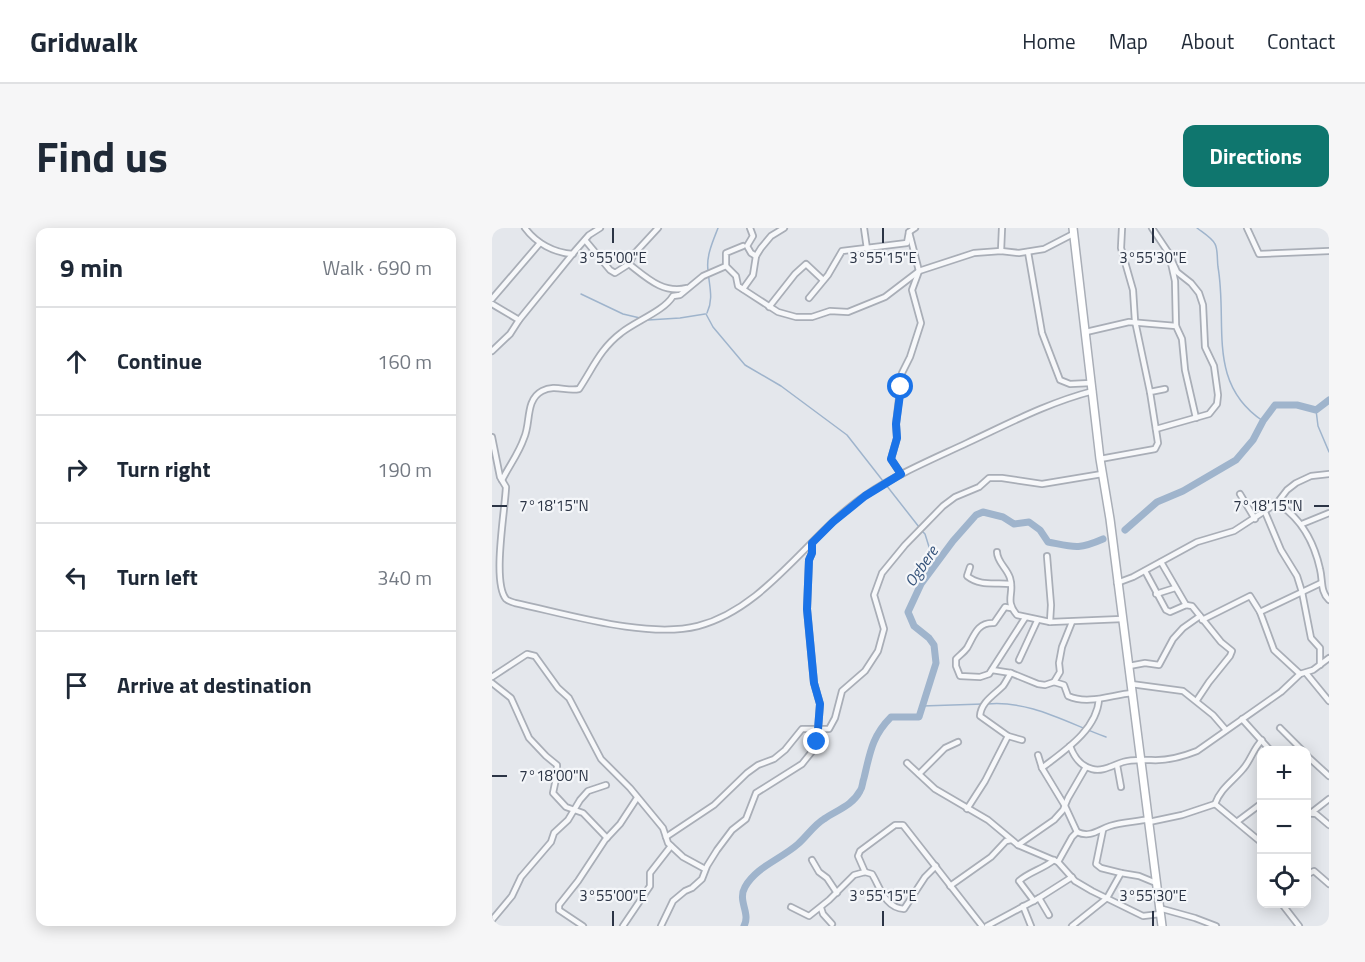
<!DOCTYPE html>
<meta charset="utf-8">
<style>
:root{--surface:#fff;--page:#f6f6f7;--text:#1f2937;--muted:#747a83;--line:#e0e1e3;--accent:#0f766e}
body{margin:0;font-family:"Titillium Web",sans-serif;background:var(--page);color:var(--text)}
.controls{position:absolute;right:18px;bottom:18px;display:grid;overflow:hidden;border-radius:12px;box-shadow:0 3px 15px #0003}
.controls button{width:54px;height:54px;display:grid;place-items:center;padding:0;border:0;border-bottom:2px solid var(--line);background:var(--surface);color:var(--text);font:30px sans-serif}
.stop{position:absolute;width:18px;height:18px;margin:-14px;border:4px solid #1a73e8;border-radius:50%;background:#fff}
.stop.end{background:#1a73e8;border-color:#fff;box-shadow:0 2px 6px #0008}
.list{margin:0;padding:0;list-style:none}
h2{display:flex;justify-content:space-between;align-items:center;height:78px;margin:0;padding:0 24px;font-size:26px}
h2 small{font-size:20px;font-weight:400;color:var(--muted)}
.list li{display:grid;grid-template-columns:39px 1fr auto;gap:18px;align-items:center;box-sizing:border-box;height:108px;padding:0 24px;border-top:2px solid var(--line)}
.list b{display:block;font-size:22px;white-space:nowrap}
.list em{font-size:20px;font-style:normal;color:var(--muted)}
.icon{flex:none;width:33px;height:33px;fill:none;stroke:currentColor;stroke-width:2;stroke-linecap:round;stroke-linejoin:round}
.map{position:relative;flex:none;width:837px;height:698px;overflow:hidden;border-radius:12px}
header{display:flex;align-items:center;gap:36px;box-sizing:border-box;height:84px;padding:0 30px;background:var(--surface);border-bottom:2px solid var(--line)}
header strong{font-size:28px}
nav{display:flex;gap:33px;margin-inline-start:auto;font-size:21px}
.intro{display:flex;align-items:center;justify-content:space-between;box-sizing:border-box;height:144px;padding:0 36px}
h1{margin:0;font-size:42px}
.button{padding:15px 27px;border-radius:12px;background:var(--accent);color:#fff;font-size:21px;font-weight:700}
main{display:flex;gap:36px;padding:0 36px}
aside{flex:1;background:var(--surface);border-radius:12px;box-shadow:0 3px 15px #0003}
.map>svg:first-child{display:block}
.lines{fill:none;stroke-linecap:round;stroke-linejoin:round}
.stream{stroke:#9fb4cc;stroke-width:1.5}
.river{stroke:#9fb4cc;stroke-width:7}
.minor-casing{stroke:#a9aeb7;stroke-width:8}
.secondary-casing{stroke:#a9aeb7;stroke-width:10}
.minor{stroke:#f7f8fa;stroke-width:4.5}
.secondary{stroke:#fff;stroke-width:7}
.route{stroke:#1a73e8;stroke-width:8}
.ticks{fill:none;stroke:#2b3445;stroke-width:2}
.labels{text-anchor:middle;stroke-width:4.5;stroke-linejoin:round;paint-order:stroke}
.water-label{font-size:16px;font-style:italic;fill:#34527a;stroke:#f4f6f9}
.ticks-label{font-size:15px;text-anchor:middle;fill:#2b3445;stroke:#f4f6f9;stroke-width:4.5;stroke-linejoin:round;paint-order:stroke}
</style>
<header>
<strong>Gridwalk</strong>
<nav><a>Home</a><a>Map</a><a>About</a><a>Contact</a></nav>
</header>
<div class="intro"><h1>Find us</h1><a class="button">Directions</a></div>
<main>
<aside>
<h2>9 min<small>Walk · 690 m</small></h2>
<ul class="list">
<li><svg class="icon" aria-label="ahead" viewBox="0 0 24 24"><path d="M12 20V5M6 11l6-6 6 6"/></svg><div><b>Continue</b></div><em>160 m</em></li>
<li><svg class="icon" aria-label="right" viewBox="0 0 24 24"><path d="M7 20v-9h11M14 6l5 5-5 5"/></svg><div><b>Turn right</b></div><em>190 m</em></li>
<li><svg class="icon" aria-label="left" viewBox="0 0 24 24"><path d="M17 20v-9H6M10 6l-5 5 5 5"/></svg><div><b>Turn left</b></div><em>340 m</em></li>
<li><svg class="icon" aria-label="arrive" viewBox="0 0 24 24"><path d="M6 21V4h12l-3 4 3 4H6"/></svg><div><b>Arrive at destination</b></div></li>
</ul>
</aside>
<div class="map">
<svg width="837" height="698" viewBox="0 0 837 698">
<rect width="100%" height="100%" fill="#e4e7ec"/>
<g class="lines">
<g class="stream">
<path d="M705 0C710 4 720 10 723 16 726 21 725 32 726 39 736 96 714 155 771 193"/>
<path d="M89 66 131 86 148 90"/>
<path d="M215 85C222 70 217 58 216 42 214 28 221 13 226 0"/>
<path d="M214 86 221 99 253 137 289 158 355 207 427 299"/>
<path d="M156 92 188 90 213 86"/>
<path d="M824 182 826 198 837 224"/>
<path d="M430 303 433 306 443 338"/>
<path d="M495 476C538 472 575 495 614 509"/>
<path d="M430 478 491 476"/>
</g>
<g class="river">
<path d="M633 302 665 274 691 263 744 232 761 212 771 193 783 177H805L824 182 837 172"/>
<path d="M252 698C259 685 245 673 253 659 264 639 289 631 306 616 315 608 322 597 332 591 345 582 360 578 368 563 371 559 370 555 372 550 378 525 380 508 399 489H427L444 435 442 417 437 410 422 398 416 384 429 356 461 313 484 287 491 284 511 289 522 296 537 294 548 302 556 314C582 319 586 322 611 311"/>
</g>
<g class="minor-casing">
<g id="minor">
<path d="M33 0C44 15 62 25 81 26"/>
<path d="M258 0 261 8 255 18 259 25 264 28"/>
<path d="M372 0 375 21"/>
<path d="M630 0 629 20 641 62 643 93 658 164"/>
<path d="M660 0 676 24 685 44 699 55 707 65 711 77 713 119 722 138 726 167 725 176 717 186 664 201"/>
<path d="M755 0 767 26 837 23"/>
<path d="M93 12 118 42 123 45 137 36 142 26 166 0"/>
<path d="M509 23 510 0"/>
<path d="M536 24 550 105 568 152 578 156 599 155"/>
<path d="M679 35 683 53 684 98"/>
<path d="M137 36C155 50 171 66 195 60"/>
<path d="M234 38 244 48 246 58 286 84 304 89H320L338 83 356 84 393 69 427 43 482 25 509 23 527 25 552 21 581 6"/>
<path d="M251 61 261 47 264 28 269 20 279 8 292 0"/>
<path d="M317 70 336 47 350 23 415 15 417 4 423 0"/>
<path d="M0 71 48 15"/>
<path d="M0 76 27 92"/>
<path d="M277 79 303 46 314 36 331 52"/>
<path d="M594 104 637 94 684 98 690 111 693 142 704 190"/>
<path d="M0 123 18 106 27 92 83 23 97 7 108 0"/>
<path d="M0 209 8 249 14 259C13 283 0 354 14 371 16 373 20 374 23 375 75 386 155 411 206 398 275 380 317 305 374 267 405 246 441 231 475 215 518 195 555 175 601 163"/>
<path d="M608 231 663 221 666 215 658 164 673 161"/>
<path d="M409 246 399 231 405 210 404 196 410 145 418 129 429 95 420 62 427 43 417 4"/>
<path d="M10 252C17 238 27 225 32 210 39 195 33 172 50 163 63 156 75 164 87 161 101 140 108 121 129 105 144 93 172 83 181 68L188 67 211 48 234 38V25L251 18"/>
<path d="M748 266 763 291"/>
<path d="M785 275C809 290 822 314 828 341 831 353 828 363 837 372"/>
<path d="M773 284 789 322 805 348 810 364 819 410 828 420V437"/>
<path d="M810 296 837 285"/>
<path d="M505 324C505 334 515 340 518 350 523 366 512 372 525 387L558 394 630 391"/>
<path d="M555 328 559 377 558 394"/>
<path d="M669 334 694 377"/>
<path d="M478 339 475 348C489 359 503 354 519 356"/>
<path d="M653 343 674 382 678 384 694 377 700 378 729 414 740 423 738 428 717 454 705 472"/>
<path d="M625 355 641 349 705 314 742 303 785 275 795 262 804 255 819 248 837 246"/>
<path d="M664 366 683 360"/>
<path d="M519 380 513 379 502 395C485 394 482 408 475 420 472 424 468 427 464 431V438L468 448 488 449 497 446 533 390"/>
<path d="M710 392 758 368 768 384"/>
<path d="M527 432 545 393"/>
<path d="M637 438 653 435 667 437 681 411 691 400 708 388"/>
<path d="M500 442 519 445 546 456 553 457 562 454 572 457 576 468C596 477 619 467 640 465"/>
<path d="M519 445C516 449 514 454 511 458 502 467 489 474 488 488L516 508 530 512"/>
<path d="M814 445 837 473"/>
<path d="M808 446 782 422 768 384 829 355"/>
<path d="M0 449 35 426 43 428 66 460 77 470 109 531 138 560 171 600 176 615 191 629 213 641"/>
<path d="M562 454 568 444 567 435 570 419 580 394"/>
<path d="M0 455 19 470 37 510 54 528 65 537V546L61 565 74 579 91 585 115 610"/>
<path d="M639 456 691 463 721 487 734 502"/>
<path d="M750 491 778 522"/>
<path d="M788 500 810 522"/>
<path d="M578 518C582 529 588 538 600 541 611 544 621 537 631 534 640 531 650 532 659 532 675 533 690 529 705 523L789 464 808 446 821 442 837 430"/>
<path d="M546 527 550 540 573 578 585 604"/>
<path d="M814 527 837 548"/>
<path d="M415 535 443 561 496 592 526 617 566 634 583 653 600 663 651 688 668 686"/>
<path d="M625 537 629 559"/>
<path d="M550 540C572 523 605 502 607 471"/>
<path d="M427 546 453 520 466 514"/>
<path d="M723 576C728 561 741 553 751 541 759 532 761 521 770 512"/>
<path d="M723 576 770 615"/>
<path d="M475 581 493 553 516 508"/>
<path d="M814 585 824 586 837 597"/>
<path d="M819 585 837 571"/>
<path d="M746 593 770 575"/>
<path d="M657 594 690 587 723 576"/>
<path d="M611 602 604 636 609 640 629 645"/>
<path d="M585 604C598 610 606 602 618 598 630 594 644 594 657 591"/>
<path d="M174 609 222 577 255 545 266 537 282 531 293 522 310 501H337L343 490 350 463 373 443 386 423 392 401 382 367 390 345 413 317 451 278 463 269 487 259 497 250H510L550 256 610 246"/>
<path d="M526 617 562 592 571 582 576 570 594 539"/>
<path d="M320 632 327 644 335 650 345 665"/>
<path d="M566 634 580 609 585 604"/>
<path d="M373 644 366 628 368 623 403 597H411L490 698"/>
<path d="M814 647 822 643 837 656"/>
<path d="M458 658 499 629 514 613 519 612"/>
<path d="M547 670 557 687"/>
<path d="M542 673 527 653C537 644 551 641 562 632"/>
<path d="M790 676 807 698"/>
<path d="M531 678 539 698"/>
<path d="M299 679 317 688 337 672 362 647 373 644 380 646C388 659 393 680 412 681L433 649 444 638"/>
<path d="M329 680 331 686 340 696"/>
<path d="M667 680 703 690 724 698"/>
<path d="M0 692 20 668 29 649 59 614 62 605 76 592 88 572 96 563 114 557"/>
<path d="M91 698 67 682V677L86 653 113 612 128 596 145 570"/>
<path d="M131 698 158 658V645L179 618"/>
<path d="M169 698 181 673 193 663 200 660 210 651 215 638 225 622 240 602 254 591 264 565 310 536 322 521 325 514 328 476 322 455 315 381 317 332 320 325V315"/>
<path d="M495 698 547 670 580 649"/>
<path d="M580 698 615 670 629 645 647 648 664 655"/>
</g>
</g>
<g class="secondary-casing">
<path id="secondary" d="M581 0 608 231 618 291 670 698"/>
</g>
<use href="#minor" class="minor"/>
<use href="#secondary" class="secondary"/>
</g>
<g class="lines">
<path class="route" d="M325 514 328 476 322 455 315 381 317 332 320 325V315L341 294 373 268 409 246 399 231 405 210 404 196 409 159"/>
</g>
<path class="ticks" d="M121 0V15M391 0V15M661 0V15M0 278H15M822 278H837M0 548H15M121 683V698M391 683V698M661 683V698"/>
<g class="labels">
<g class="water-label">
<text transform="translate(429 338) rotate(-55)" y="6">Ogbere</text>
</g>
</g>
<g class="ticks-label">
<text x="121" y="35">3°55'00"E</text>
<text x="391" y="35">3°55'15"E</text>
<text x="661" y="35">3°55'30"E</text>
<text x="62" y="283">7°18'15"N</text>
<text x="776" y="283">7°18'15"N</text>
<text x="62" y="553">7°18'00"N</text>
<text x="121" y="673">3°55'00"E</text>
<text x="391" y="673">3°55'15"E</text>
<text x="661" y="673">3°55'30"E</text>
</g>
</svg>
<div class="controls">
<button>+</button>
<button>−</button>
<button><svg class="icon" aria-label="locate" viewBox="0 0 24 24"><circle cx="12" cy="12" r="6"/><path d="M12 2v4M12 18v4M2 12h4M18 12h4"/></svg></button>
</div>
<div class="stop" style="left:409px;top:159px"></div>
<div class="stop end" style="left:325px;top:514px"></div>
</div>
</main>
